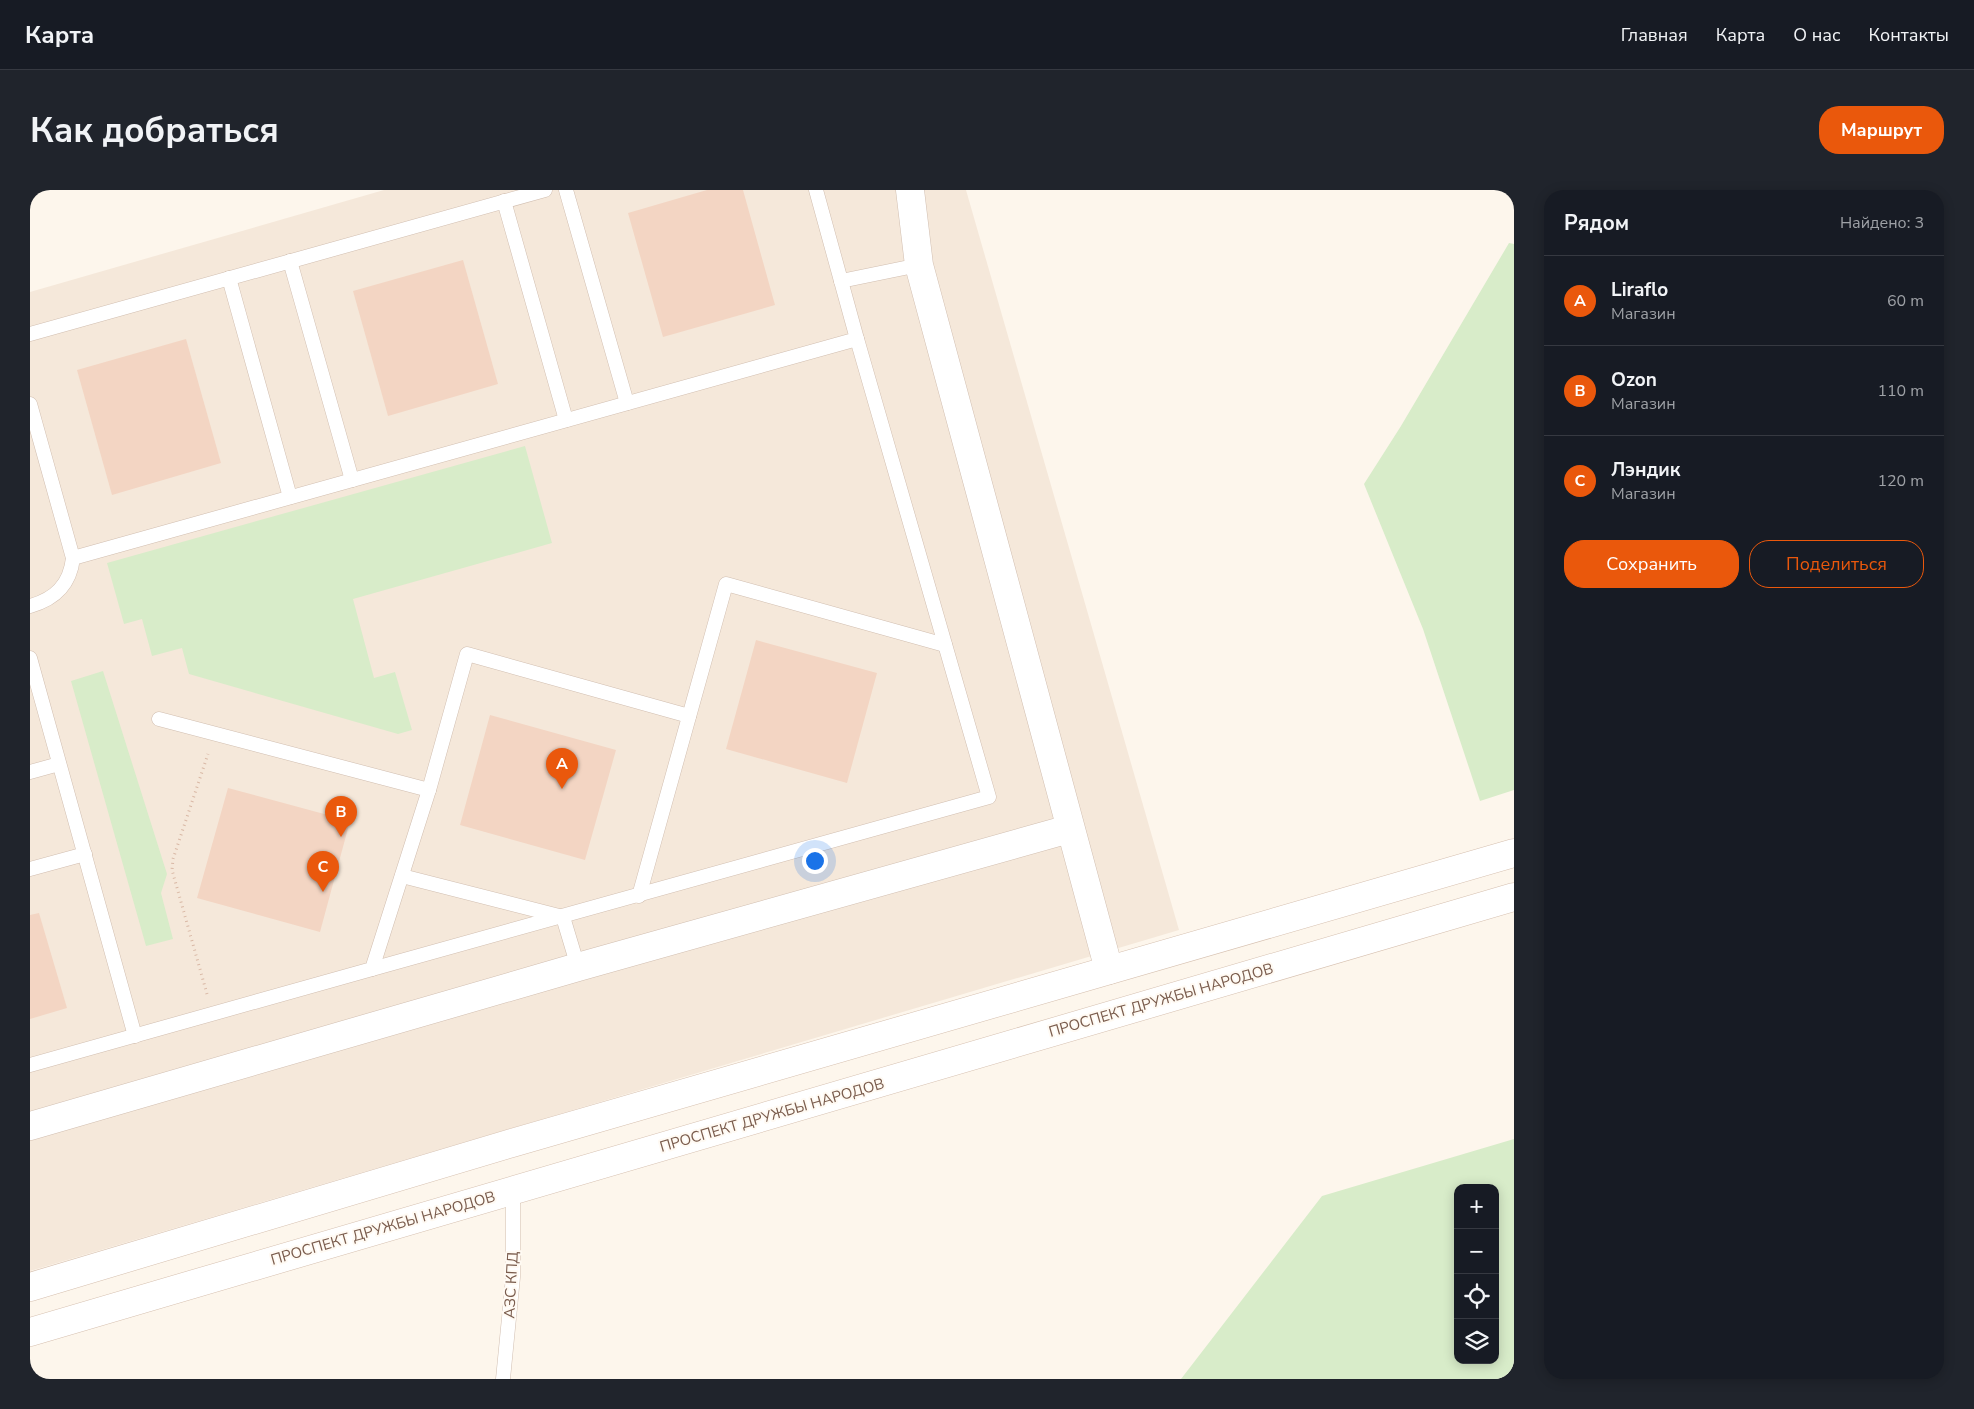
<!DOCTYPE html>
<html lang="ru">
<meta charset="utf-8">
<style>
:root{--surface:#171b24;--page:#20242c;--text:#f1f3f6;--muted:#9ea1a6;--line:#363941;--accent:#ea580c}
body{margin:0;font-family:"Nunito Sans",sans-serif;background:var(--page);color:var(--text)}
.controls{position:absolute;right:15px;bottom:15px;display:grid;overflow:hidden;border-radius:10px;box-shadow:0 2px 12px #0003}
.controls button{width:45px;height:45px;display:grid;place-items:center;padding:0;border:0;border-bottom:1px solid var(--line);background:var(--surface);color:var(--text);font:25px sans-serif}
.you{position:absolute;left:784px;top:670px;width:18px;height:18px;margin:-12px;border:4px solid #fff;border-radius:50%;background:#1a73e8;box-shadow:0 0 0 8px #1a73e833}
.badge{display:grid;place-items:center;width:32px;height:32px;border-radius:50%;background:var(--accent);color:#fff;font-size:16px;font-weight:700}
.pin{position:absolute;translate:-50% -41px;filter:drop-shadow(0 1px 2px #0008)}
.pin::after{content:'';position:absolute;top:26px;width:18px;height:15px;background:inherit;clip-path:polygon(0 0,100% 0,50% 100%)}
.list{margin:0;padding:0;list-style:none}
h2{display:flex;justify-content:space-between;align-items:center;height:65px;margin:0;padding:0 20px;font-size:21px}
h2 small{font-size:16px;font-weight:400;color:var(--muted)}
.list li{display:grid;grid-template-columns:32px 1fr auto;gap:15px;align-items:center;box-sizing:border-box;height:90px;padding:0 20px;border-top:1px solid var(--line)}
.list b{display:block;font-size:19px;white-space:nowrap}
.list p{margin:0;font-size:16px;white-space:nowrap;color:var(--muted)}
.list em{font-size:16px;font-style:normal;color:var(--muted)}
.actions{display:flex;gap:10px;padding:15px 20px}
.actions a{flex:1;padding:11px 0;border:1px solid var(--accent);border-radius:20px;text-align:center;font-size:18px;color:var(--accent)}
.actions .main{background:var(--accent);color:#fff}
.icon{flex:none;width:28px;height:28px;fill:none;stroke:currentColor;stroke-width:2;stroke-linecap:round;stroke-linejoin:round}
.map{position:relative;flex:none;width:1484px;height:1189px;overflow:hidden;border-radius:20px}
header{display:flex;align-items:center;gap:30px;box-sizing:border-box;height:70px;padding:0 25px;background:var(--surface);border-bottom:1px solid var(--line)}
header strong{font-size:24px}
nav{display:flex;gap:28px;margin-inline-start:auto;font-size:18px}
.intro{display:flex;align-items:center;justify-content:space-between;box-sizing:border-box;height:120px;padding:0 30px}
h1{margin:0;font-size:35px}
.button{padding:12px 22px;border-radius:20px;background:var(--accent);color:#fff;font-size:18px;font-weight:700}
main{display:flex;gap:30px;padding:0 30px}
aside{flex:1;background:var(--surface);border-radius:20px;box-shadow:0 2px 12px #0003}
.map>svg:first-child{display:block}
.residential{fill:#f5e8da}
.green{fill:#d8ecc9;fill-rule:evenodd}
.building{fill:#f3d5c3}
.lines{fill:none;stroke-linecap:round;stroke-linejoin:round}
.service-casing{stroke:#d1beb0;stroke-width:15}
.minor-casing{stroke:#d1beb0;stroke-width:29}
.secondary-casing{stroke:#d6c0b0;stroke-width:29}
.path{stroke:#d9b8a5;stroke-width:3;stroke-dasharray:1 4;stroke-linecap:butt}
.service{stroke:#fff;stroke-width:14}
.minor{stroke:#fff;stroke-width:28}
.secondary{stroke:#fff;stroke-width:28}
.labels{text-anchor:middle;stroke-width:4;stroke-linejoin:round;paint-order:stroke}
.street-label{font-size:15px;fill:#7a5c4d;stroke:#fffaf3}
</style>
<header>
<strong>Карта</strong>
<nav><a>Главная</a><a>Карта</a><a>О нас</a><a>Контакты</a></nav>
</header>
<div class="intro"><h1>Как добраться</h1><a class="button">Маршрут</a></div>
<main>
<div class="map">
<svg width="1484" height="1189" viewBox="0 0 1484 1189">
<rect width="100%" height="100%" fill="#fdf6ec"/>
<path class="residential" d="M354 0H936L1149 740 0 1081V102Z"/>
<g class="green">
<path d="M1479 53 1484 54V600L1450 611 1393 439 1334 294 1371 236Z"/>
<path d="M495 256 522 353 323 409 344 488 365 482 382 540 368 544 159 484 152 458 122 466 112 429 94 434 77 373Z"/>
<path d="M73 481 137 684 131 703 143 749 116 756 41 491Z"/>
<path d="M1484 949V1189H1151L1292 1006ZM1428 998H1465V1170H1428Z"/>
</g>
<g class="building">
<path d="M677 0H713L745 115 633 147 598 23Z"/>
<path d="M433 70 468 194 358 226 323 101Z"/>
<path d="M156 149 191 273 82 305 47 180Z"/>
<path d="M726 450 847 483 817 593 696 559Z"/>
<path d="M460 525 586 560 555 670 430 635Z"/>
<path d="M198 598 320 631 290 742 167 708Z"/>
<path d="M9 723 37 818 0 829V725Z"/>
</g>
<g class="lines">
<g class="service-casing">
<g id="service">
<path d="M536 0 597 213"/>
<path d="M474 11 536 230"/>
<path d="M260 71 322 290"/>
<path d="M199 88 260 307"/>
<path d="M811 91 889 75"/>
<path d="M0 144 515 0"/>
<path d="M0 214 43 368C40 395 25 409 0 416"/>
<path d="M43 368 827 149 786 0"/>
<path d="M0 468 105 846"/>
<path d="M0 582 29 574"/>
<path d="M399 600 437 464 659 526"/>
<path d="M0 679 55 664"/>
<path d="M372 686 533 727 548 777"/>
<path d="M609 706 696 394 915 455"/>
<path d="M342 779 959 607 827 149"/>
<path d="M0 875 342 779 399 600 129 529"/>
<path d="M473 1189 483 1087V1000"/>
</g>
</g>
<g class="minor-casing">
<g id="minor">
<path d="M880 0 889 75 1079 780"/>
<path d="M0 936 548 777 1039 639"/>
</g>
</g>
<g class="secondary-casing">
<g id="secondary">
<path d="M0 1097 482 953 1484 663"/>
<path d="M0 1142 1484 707"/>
</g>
</g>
<path class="path" d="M177 804 142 680 143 669 178 564"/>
<use href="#service" class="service"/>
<use href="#minor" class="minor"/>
<use href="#secondary" class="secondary"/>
</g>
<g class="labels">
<g class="street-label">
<text transform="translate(1131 810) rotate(-16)" y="5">ПРОСПЕКТ ДРУЖБЫ НАРОДОВ</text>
<text transform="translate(742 925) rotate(-16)" y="5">ПРОСПЕКТ ДРУЖБЫ НАРОДОВ</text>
<text transform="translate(353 1038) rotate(-16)" y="5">ПРОСПЕКТ ДРУЖБЫ НАРОДОВ</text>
<text transform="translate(481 1095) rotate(-87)" y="5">АЗС КПД</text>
</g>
</g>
</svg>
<div class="controls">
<button>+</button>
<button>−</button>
<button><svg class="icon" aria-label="locate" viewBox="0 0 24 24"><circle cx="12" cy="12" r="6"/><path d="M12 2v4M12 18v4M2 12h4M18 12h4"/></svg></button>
<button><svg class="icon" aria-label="layers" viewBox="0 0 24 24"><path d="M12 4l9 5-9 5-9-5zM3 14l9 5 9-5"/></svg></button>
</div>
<div class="you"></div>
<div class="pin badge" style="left:532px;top:599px">A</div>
<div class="pin badge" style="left:311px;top:647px">B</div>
<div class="pin badge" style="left:293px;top:702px">C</div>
</div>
<aside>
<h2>Рядом<small>Найдено: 3</small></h2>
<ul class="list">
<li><span class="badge">A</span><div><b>Liraflo</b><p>Магазин</p></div><em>60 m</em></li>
<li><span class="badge">B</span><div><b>Ozon</b><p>Магазин</p></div><em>110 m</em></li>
<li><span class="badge">C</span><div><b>Лэндик</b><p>Магазин</p></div><em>120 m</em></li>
</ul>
<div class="actions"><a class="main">Сохранить</a><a>Поделиться</a></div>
</aside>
</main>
